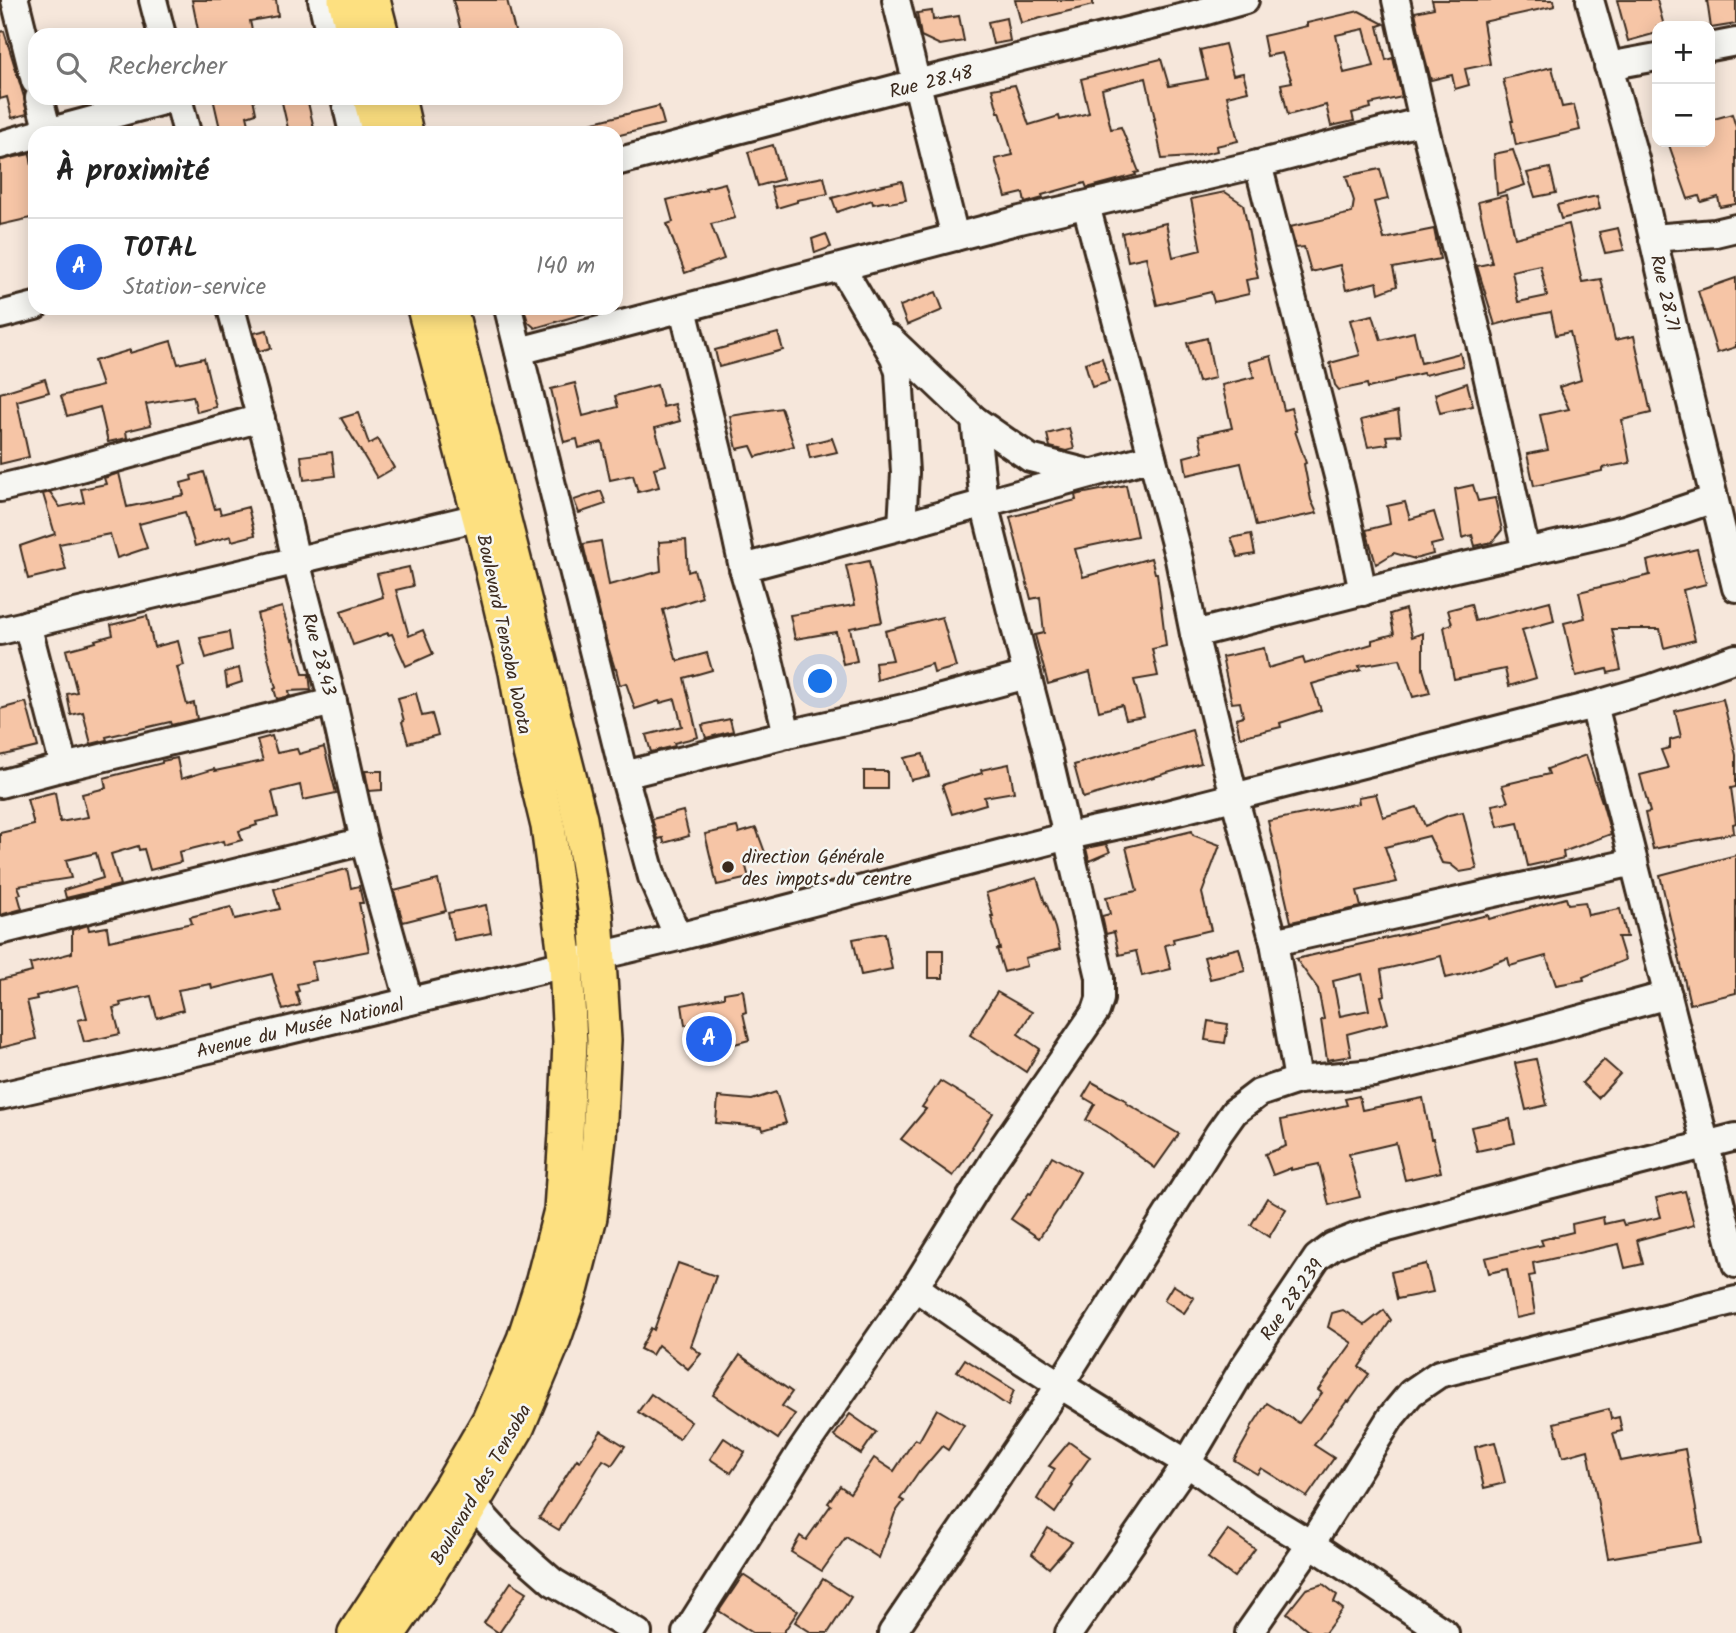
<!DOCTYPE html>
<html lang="fr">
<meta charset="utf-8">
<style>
:root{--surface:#fff;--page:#f6f6f6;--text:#222;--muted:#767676;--line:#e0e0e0;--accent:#2563eb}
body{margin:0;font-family:Kalam,sans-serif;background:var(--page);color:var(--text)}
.controls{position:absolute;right:21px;top:21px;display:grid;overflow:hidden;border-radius:14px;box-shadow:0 4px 18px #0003}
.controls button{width:63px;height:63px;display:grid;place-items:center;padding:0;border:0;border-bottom:2px solid var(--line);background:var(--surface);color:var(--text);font:35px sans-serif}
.you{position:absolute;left:821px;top:682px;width:24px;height:24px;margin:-18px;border:5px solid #fff;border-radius:50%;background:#1a73e8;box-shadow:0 0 0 10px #1a73e833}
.badge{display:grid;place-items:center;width:46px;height:46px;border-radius:50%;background:var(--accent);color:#fff;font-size:23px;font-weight:700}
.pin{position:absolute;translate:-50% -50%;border:4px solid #fff;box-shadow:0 2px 7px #0006}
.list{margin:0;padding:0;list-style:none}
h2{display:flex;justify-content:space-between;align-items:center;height:91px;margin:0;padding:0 28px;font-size:30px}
h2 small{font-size:23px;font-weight:400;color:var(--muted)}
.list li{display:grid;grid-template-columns:46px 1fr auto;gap:21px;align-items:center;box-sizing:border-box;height:98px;padding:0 28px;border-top:2px solid var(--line)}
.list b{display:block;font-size:26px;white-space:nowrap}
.list p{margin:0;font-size:23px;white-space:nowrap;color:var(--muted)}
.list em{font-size:23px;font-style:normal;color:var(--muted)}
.icon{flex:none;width:38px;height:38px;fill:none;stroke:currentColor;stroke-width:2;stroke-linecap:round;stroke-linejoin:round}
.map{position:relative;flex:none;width:1736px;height:1633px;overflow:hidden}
.search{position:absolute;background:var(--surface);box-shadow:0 4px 18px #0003;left:28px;top:28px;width:595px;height:77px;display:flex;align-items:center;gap:18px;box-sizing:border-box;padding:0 24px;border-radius:21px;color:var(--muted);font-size:26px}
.panel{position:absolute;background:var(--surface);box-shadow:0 4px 18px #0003;left:28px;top:126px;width:595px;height:189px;border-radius:21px}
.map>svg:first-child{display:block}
.building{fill:#f6c5a6;stroke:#3b2a1e;stroke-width:2;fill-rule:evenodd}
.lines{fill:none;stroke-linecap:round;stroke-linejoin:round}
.minor-casing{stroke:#3b2a1e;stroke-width:32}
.major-casing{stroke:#3b2a1e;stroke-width:38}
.minor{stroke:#f6f6f2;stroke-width:26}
.major{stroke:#fde080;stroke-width:33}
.poi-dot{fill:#3b2a1e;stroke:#f6f6f2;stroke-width:2.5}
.labels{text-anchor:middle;stroke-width:5;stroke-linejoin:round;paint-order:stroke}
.street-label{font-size:19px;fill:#3b2a1e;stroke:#f6f6f2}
.poi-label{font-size:19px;fill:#3b2a1e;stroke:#f6f6f2;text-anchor:start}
</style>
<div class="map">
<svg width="1736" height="1633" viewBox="0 0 1736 1633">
<rect width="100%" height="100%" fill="#f6e7db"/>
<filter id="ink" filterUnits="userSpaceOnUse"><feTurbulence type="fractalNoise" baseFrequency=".0143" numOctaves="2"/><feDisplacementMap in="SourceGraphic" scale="14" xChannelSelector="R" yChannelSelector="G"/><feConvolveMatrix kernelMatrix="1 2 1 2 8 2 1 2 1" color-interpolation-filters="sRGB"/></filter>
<g filter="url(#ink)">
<g class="building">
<path d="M192 0H276L278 16 250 21 253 35H199Z"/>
<path d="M453 0H507L516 35H462Z"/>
<path d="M1015 0H1093V5L1021 23Z"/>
<path d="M1432 0H1554L1555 6 1483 22 1490 64 1465 69 1469 85 1455 89 1452 75 1431 80 1423 50 1415 12 1434 8Z"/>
<path d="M1617 0H1657L1664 26H1657V33L1628 41Z"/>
<path d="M1707 0H1736V24L1711 28Z"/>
<path d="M932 11 933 20 959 16 964 41 940 45 921 36 917 13Z"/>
<path d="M1359 11 1384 24 1378 26 1386 60 1393 58 1402 97 1370 104 1371 108 1352 113 1354 121 1331 126 1326 105 1288 115 1281 84 1292 82 1282 53 1267 56 1263 36 1307 26V23ZM1364 29 1374 66 1344 73 1336 35Z"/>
<path d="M1006 18 1010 41 993 44 988 22Z"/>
<path d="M4 31 24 97 27 114 12 118 7 97 0 99V32Z"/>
<path d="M1225 44 1233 75 1243 73 1248 91 1227 96 1238 141 1216 146 1217 151 1191 157 1162 159 1154 119H1155L1146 78 1102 89 1111 129 1121 127 1139 172 1135 173 1136 175 1087 188 1085 183 1042 195 1043 198 1025 203 1023 193 1006 197 995 159 1013 155 1000 112H998L992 89 1015 85 1029 125 1059 116 1060 120 1089 113 1081 79 1161 59 1169 86 1207 79 1200 50Z"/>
<path d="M1552 67 1562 107 1574 105 1580 130 1516 145 1511 121H1513L1503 79Z"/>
<path d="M213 98H253L256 113 247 116 251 133H221Z"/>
<path d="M281 98H307L315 133H289Z"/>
<path d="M659 106 664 124 616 136V133H571L570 128Z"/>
<path d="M1732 114 1736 127V204L1720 207 1718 197 1701 202 1699 196 1688 199 1668 142H1710V120Z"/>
<path d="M773 145 783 179 758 186 748 152Z"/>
<path d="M1513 150 1525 185 1497 194 1494 154Z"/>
<path d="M30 154 35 184V217L0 225V160Z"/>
<path d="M1550 168 1556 193 1535 197 1527 173Z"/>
<path d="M1380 169 1388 199 1374 202 1384 239 1434 229 1440 259 1393 268 1397 286 1379 293 1377 282 1346 290 1340 265 1311 272 1304 247 1296 248 1290 227 1352 213 1354 201 1346 176Z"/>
<path d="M824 177 828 194 797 200V202L777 208 771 187Z"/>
<path d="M902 181 906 200 889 203 888 201 873 204 872 200 837 212 832 198 869 188Z"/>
<path d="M725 183 735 218 711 224 724 259 685 273 667 224 673 222 667 200 706 190 705 188Z"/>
<path d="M1225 192 1243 204 1258 278 1246 280 1249 294 1214 302 1211 292 1157 305 1146 257 1128 261 1122 233 1166 223 1173 257 1201 250 1191 199Z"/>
<path d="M1506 195 1515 238 1569 224 1582 282 1601 279 1615 340 1634 336 1651 413 1622 420 1630 463 1602 468V471L1534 486 1527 454 1548 450 1540 415 1569 409 1559 387 1581 380 1570 332 1556 335 1551 312 1520 318 1495 325 1477 266 1492 263 1478 202ZM1540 265 1547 296 1518 302 1512 271Z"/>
<path d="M1597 196 1600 209 1561 219 1557 205Z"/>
<path d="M1618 228 1624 250 1605 253 1599 232Z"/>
<path d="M826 234 831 247 815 253 812 239Z"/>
<path d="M1736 278V347L1717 353 1698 291Z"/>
<path d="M936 292 943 310 907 325 900 306Z"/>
<path d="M524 308H589L590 312 535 328 528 322Z"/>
<path d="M1373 315 1381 340 1414 332 1421 363 1460 353 1463 366 1424 375 1423 373 1394 380V382L1368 388 1367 384 1339 390 1335 385 1330 363 1360 355 1350 320Z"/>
<path d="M267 330 271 348 259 351 254 333Z"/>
<path d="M778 333 783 350 719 367 715 350Z"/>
<path d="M1207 338 1215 378 1198 382 1187 343Z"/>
<path d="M171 341 178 364 204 358 216 407 197 412 193 396 146 404 151 425 126 431 127 438 108 442 100 407 67 416 61 396 102 386 94 361 130 350V353Z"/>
<path d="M1271 356 1284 410 1291 408 1297 431H1295L1306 463 1304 464 1311 500 1317 513 1256 526 1241 463 1187 475 1184 457 1203 452 1199 435 1232 428 1222 385 1254 377 1249 362Z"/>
<path d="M1102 358 1109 382 1092 387 1085 363Z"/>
<path d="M45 379 49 392 17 401 29 457 0 464V393Z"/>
<path d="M575 383 583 416 618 407 615 396 657 385 663 407 675 404 680 421 655 428 666 465 654 468 659 487 638 492 633 475 610 480 602 442 579 448 577 439 564 442 551 389Z"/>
<path d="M1467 383 1473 406 1440 413 1435 394Z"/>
<path d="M781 408 794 446 756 457 751 446 737 449 730 416Z"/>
<path d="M1398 411 1401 435 1386 436 1388 444 1368 447 1361 420Z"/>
<path d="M358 413 369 444 378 439 394 468 377 478 341 418Z"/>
<path d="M1069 428 1074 449 1066 451 1050 447 1047 434Z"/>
<path d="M832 438 837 452 810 458 807 444Z"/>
<path d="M332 452 335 476 304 480 301 456Z"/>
<path d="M204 472 215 509 219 508 221 514 248 507 255 535 232 541 231 536 195 546 185 512 139 524 147 548 117 558 110 534 59 544 66 570 28 579 20 546 55 534 43 494 50 492 60 507 84 502 81 489 106 484 104 478 119 473 127 507 184 495 181 483 192 480 191 476Z"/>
<path d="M1126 485 1137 536 1075 549 1083 577 1151 558 1155 573H1157L1166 646 1152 649 1158 676 1134 680 1144 716 1126 719 1122 705 1099 711 1090 672 1048 684 1035 635 1044 633 1040 597 1031 599 1010 517 1076 500 1075 495Z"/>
<path d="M1473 485 1478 501 1495 498 1502 530 1492 542 1475 546 1472 535 1462 538 1455 489Z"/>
<path d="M601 491 606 504 579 513 574 500Z"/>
<path d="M1405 502 1410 519 1434 512 1443 542 1431 545 1433 554 1415 559 1394 553 1376 564 1366 530 1390 524 1387 506Z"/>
<path d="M1251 534 1255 554 1238 557 1231 538Z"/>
<path d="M686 540 688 572 694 570 702 597 663 610 676 659H677L678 661 707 653 712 670 684 678 698 737 674 743 675 746 651 752 646 735 682 726 675 699 660 703 659 701 635 709 626 683 620 685 616 669H615L607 643 583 544 601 541 609 585 661 571 659 542Z"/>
<path d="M1697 549 1706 584 1683 590 1695 640 1664 648 1660 629H1612L1621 670 1608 673 1607 669 1576 676 1564 623 1585 618 1579 592 1650 575 1647 561Z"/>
<path d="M869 561 882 622 850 628 857 661 843 664 836 632 795 639 790 615 855 605 846 566Z"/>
<path d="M409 567 413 586 396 590 409 636 423 630 433 654 406 666 392 634 388 635V633L353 645 341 611 383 597 377 574Z"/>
<path d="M1550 601 1554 621 1522 630 1536 678 1509 686 1505 669 1454 679 1444 627 1452 624 1448 610 1471 604 1475 621Z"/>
<path d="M282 607 292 640 294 639 303 674H309L311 690 289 691 290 696 277 699 274 689 276 688 257 614Z"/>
<path d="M1405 609 1412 637 1423 633V669L1430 693 1413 697 1400 659 1359 666 1361 670 1312 684 1321 710 1280 723 1281 727 1240 737 1236 718 1243 716 1240 702 1232 703 1222 657 1264 648 1268 668 1303 658 1305 664 1372 644V640L1394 634 1390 614Z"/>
<path d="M147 616 154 647 178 641 184 665 177 667 187 705 194 703 197 719 171 725 170 722 106 737 107 740 91 744 83 712 71 715 67 694 77 692 66 650 96 642 95 640 113 635 111 625Z"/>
<path d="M942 617 956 667 934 673 932 664 877 680 875 662 893 660 885 631Z"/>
<path d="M229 632 232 650 206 658 200 638Z"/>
<path d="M239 668 242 682 227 687 225 672Z"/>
<path d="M416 693 422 716 432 714 438 735 408 743 402 722 404 721 398 698Z"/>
<path d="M1723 699 1736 755V787L1731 788 1736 823 1733 824 1734 833 1653 849 1645 813 1650 812 1640 775 1668 768 1661 750 1670 748V740L1681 737 1675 711Z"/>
<path d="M26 702 38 747 0 756V709Z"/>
<path d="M730 719 733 731 706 738 702 725Z"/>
<path d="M1192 730 1201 763 1083 798 1074 765Z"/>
<path d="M272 736 277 753 297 749 299 754 324 747 336 793 303 800 300 785 272 792 278 817 256 822 257 825 239 831 242 840 224 845 223 841 179 852 181 862 150 870 144 849 139 850 138 846 111 854 120 885 66 898 64 890 103 878 96 853 66 860 71 878 18 886 21 894 18 895 22 909 0 915V833L34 825 27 799 55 792 60 822 88 817 82 794 106 788 104 778 162 763V761L177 758 181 779 214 769 215 771 263 761 257 740Z"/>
<path d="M923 754 929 776 911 780 904 758Z"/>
<path d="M1586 755 1602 802 1611 834 1563 852 1564 858 1528 866 1518 823 1498 827 1492 805 1508 802 1502 785 1549 774 1547 769Z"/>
<path d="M1009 764 1014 792 984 797 986 804 952 814 942 785 982 773 981 770Z"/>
<path d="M365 771H382V790L369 791Z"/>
<rect x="864" y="771" width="23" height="18"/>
<path d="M1376 794 1383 817 1417 807 1425 826 1449 815 1463 812 1477 869 1460 872 1450 864 1442 863 1429 836 1385 847 1397 882 1357 891 1361 907 1291 922 1268 821 1359 803 1358 797Z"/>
<path d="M683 811 689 836 664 843 663 838 658 839 652 819Z"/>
<path d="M737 827 739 833 756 828 767 858 745 863 749 878 717 885 705 834Z"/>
<path d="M1192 831 1193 835 1220 845 1202 893 1211 930 1173 939 1174 943 1165 945 1171 969 1142 976 1136 951 1119 955 1114 932 1106 934 1102 916 1110 914 1106 897 1137 891 1126 847Z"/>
<path d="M1106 844 1110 852 1089 861 1086 848Z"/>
<path d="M1736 855V993L1690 1004 1660 875Z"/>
<path d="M347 869 351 888 359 886 363 903H359L369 951 312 962 316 980 297 984 299 991 296 992 300 1005 283 1010 272 974 212 989 211 984 178 990 183 1010 157 1018 151 996 120 1003 121 1006 113 1008 120 1034 84 1042 78 1020 87 1018 78 986 36 996 37 999 27 1001 36 1039 0 1048V980L32 972 30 964 72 953V930L88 925 89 930 107 927 109 941 192 923 190 917 231 907 235 919 280 909 274 889 292 884 291 883Z"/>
<path d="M1037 878 1045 903 1046 902 1055 928 1060 949 1025 958 1027 966 1004 972 997 949H1000L991 916H993L986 893Z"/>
<path d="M438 880 446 911 403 922 394 891Z"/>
<path d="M1566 898 1568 904 1585 902 1588 915 1620 909 1627 937H1618L1625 960 1583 977 1584 980 1556 985 1546 956 1510 966 1508 958 1463 974 1446 978 1441 956 1381 970 1385 995 1381 996 1388 1023 1347 1034 1351 1056 1327 1060 1321 1020 1324 1019 1318 989 1296 959 1488 915 1489 919ZM1362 974 1369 1010 1340 1016 1333 981Z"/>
<path d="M486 905 491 933 454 940 448 913Z"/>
<path d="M885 933 892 969 861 975 853 939Z"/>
<path d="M1239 948 1245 971 1210 979 1204 957Z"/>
<rect x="929" y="950" width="14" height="28"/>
<path d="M743 990 746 1012 743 1013 749 1040 731 1045 724 1018 685 1025 682 1005 724 997V993Z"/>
<path d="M997 992 1032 1012 1018 1034 1040 1049 1026 1072 970 1035Z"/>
<path d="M1208 1021 1228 1024 1225 1043 1205 1040Z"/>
<path d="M1536 1059 1547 1105 1526 1110 1515 1063Z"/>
<path d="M1604 1060 1620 1074 1598 1098 1582 1083Z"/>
<path d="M940 1081 993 1113 972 1147 973 1148 953 1176 901 1139 926 1109 922 1107Z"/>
<path d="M1092 1082 1127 1101 1126 1103 1179 1134 1155 1168 1108 1133 1086 1120 1095 1104 1083 1097Z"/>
<path d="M776 1092 786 1123 763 1130 762 1127 716 1123 718 1097 752 1100Z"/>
<path d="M1359 1096 1362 1110 1423 1098 1431 1139H1433L1441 1172 1405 1180 1396 1143 1349 1154 1360 1197 1329 1205 1319 1164 1291 1170V1168L1273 1175 1265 1154 1286 1146 1281 1120 1347 1105 1345 1099Z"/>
<path d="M1510 1119 1515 1143 1477 1151 1471 1127Z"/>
<path d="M1052 1156 1080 1172 1060 1207 1039 1238 1011 1219 1029 1193 1031 1194Z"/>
<path d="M1685 1191 1694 1225 1637 1240 1643 1264 1625 1268 1619 1244 1533 1263 1535 1275 1529 1276 1535 1314 1516 1318 1507 1269 1489 1273 1485 1258 1543 1245 1541 1240 1573 1232 1572 1224 1603 1217 1604 1224 1622 1220 1624 1225 1661 1217 1656 1198Z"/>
<path d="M1267 1198 1286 1209 1269 1237 1251 1225Z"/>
<path d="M678 1263 716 1276 691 1346 701 1354 688 1369 658 1345 652 1355 640 1349 651 1328 654 1330Z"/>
<path d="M1426 1264 1433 1292 1397 1299 1391 1272Z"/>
<path d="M1173 1285 1194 1298 1184 1313 1164 1300Z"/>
<path d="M1343 1310 1365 1325 1384 1310 1391 1320 1359 1367 1369 1374 1349 1402 1347 1401 1314 1445 1334 1458 1307 1497 1261 1468 1257 1474 1234 1460 1251 1430 1250 1429 1267 1403 1299 1423 1322 1393 1318 1390 1352 1343 1328 1327 1332 1313Z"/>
<path d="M740 1355 792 1392 782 1406 795 1414 778 1439 713 1395Z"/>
<path d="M965 1359 1014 1390 1008 1406 957 1371Z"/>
<path d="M651 1394 691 1422 679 1439 638 1412Z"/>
<path d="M937 1409 964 1425 948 1450 942 1446 920 1472 919 1471 900 1499 904 1501 895 1513 879 1558 846 1537 822 1571 791 1552 800 1536 806 1540 831 1505 828 1503 840 1486 850 1493 874 1458 894 1471 915 1439 919 1441Z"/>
<path d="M1609 1409 1611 1419 1619 1417 1622 1431 1613 1433 1621 1461 1685 1449 1702 1542 1608 1558 1588 1450 1563 1457 1554 1423Z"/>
<path d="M850 1414 876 1432 861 1454 834 1436Z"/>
<path d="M601 1431 625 1446 612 1465 603 1460 559 1530 539 1518 577 1459 580 1461Z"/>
<path d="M724 1438 745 1452 731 1473 710 1459Z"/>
<path d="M1069 1442 1090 1457 1070 1485 1073 1486 1055 1513 1037 1499 1055 1469 1049 1466Z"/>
<path d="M1495 1442 1505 1483 1484 1488 1475 1447Z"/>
<path d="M1048 1528 1072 1542 1049 1568 1032 1554Z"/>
<path d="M1228 1530 1255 1549 1234 1577 1208 1558Z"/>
<path d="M743 1575 798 1611 783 1633H753L719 1611Z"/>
<path d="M823 1579 851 1597 828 1633H812L795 1622Z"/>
<path d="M511 1582 527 1592 499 1633 484 1623Z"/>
<path d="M1323 1584 1337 1595 1334 1602 1343 1609 1325 1633H1312L1287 1613 1306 1589Z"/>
</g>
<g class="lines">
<g class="minor-casing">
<g id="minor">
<path d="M15 0 35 81"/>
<path d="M153 0 162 35"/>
<path d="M322 0 330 35"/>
<path d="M896 0 955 237"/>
<path d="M1396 0 1423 121 1480 343 1526 552"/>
<path d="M1590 0 1635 159 1683 370 1736 588"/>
<path d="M1710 47 1736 42"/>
<path d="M1608 66 1657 57"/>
<path d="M39 98 48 132"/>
<path d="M178 98 187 133"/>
<path d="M345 98 353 133"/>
<path d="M44 133 174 98"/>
<path d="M0 145 35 135"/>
<path d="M616 162 916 83 1192 15 1245 0"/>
<path d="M1258 164 1341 488 1363 592"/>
<path d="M1086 205 1179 559 1194 634 1234 796 1274 942 1298 1080"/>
<path d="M1653 238 1715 233 1736 228"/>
<path d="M842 268 894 357 899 372 905 473 902 526"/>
<path d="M231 308 283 502 296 561 333 702 364 841 409 1001"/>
<path d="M508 308 624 775 787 734 908 707 1027 675"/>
<path d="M683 309 718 451 743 568 766 647 787 734"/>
<path d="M0 315 35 306"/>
<path d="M890 339 975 420 1030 458 1089 473"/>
<path d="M519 351 1020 220 1258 164 1423 121"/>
<path d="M0 488 51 476 261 418"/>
<path d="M743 568 902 526 1152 457"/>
<path d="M27 624 64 767"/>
<path d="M0 631 479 517"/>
<path d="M1194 634 1451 569 1625 529 1714 499"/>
<path d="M1594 705 1736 1264"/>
<path d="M624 775 652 877 678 937"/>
<path d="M0 784 64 767 333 702"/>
<path d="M0 931 364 841"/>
<path d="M1274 942 1634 862"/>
<path d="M0 1096 227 1045 678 937 1068 836 1147 819 1594 705 1652 688 1736 658"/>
<path d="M915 1287 986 1337 1060 1385 1187 1463 1248 1506 1311 1544 1445 1633"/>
<path d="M472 1504 503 1538 553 1582 638 1633"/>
<path d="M686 1633 800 1453 915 1287 994 1160 1096 1011 1100 999V977L1047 751 1027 675 984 503 975 420"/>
<path d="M892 1633 1060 1385 1219 1133 1234 1112 1259 1093 1298 1080 1374 1073 1486 1045 1668 995"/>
<path d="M1069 1633 1187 1463 1243 1368 1317 1258 1333 1246 1358 1236 1533 1189 1736 1137"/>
<path d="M1249 1633 1311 1544 1391 1417 1411 1393 1439 1374 1736 1300"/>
</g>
</g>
<g class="major-casing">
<g id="major">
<path d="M345 0 354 35"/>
<path d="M373 0 382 35"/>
<path d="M370 98 379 133"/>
<path d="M398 98 406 133"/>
<path d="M355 1633 449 1489 489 1420 524 1339 543 1280 561 1210 566 1134 570 1042 566 963 548 826 530 752 516 672 484 535 424 308"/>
<path d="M389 1633 422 1585 472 1504 517 1428 551 1347 572 1287 590 1217 599 1138 604 1040 596 915 580 819 450 308"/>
</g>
</g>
<use href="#minor" class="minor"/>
<use href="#major" class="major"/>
</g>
</g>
<circle class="poi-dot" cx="728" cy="867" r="7"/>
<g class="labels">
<g class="street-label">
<text transform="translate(931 81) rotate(-14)" y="7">Rue 28.48</text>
<text transform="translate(1666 293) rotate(77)" y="7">Rue 28.71</text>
<text transform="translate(505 634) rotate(78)" y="7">Boulevard Tensoba Woota</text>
<text transform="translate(320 654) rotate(75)" y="7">Rue 28.43</text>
<text transform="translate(300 1027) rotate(-13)" y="7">Avenue du Musée National</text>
<text transform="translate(1291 1299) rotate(-55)" y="7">Rue 28.239</text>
<text transform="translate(480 1484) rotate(-60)" y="7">Boulevard des Tensoba</text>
</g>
<g class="poi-label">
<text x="742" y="863">direction Générale<tspan x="742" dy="22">des impots du centre</tspan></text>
</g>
</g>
</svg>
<div class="controls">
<button>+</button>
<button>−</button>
</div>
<div class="you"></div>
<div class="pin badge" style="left:709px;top:1039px">A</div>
<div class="search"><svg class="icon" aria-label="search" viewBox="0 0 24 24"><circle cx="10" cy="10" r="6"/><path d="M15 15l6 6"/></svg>Rechercher</div>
<section class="panel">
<h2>À proximité<small></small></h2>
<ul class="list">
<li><span class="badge">A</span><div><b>TOTAL</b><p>Station-service</p></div><em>140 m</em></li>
</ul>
</section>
</div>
